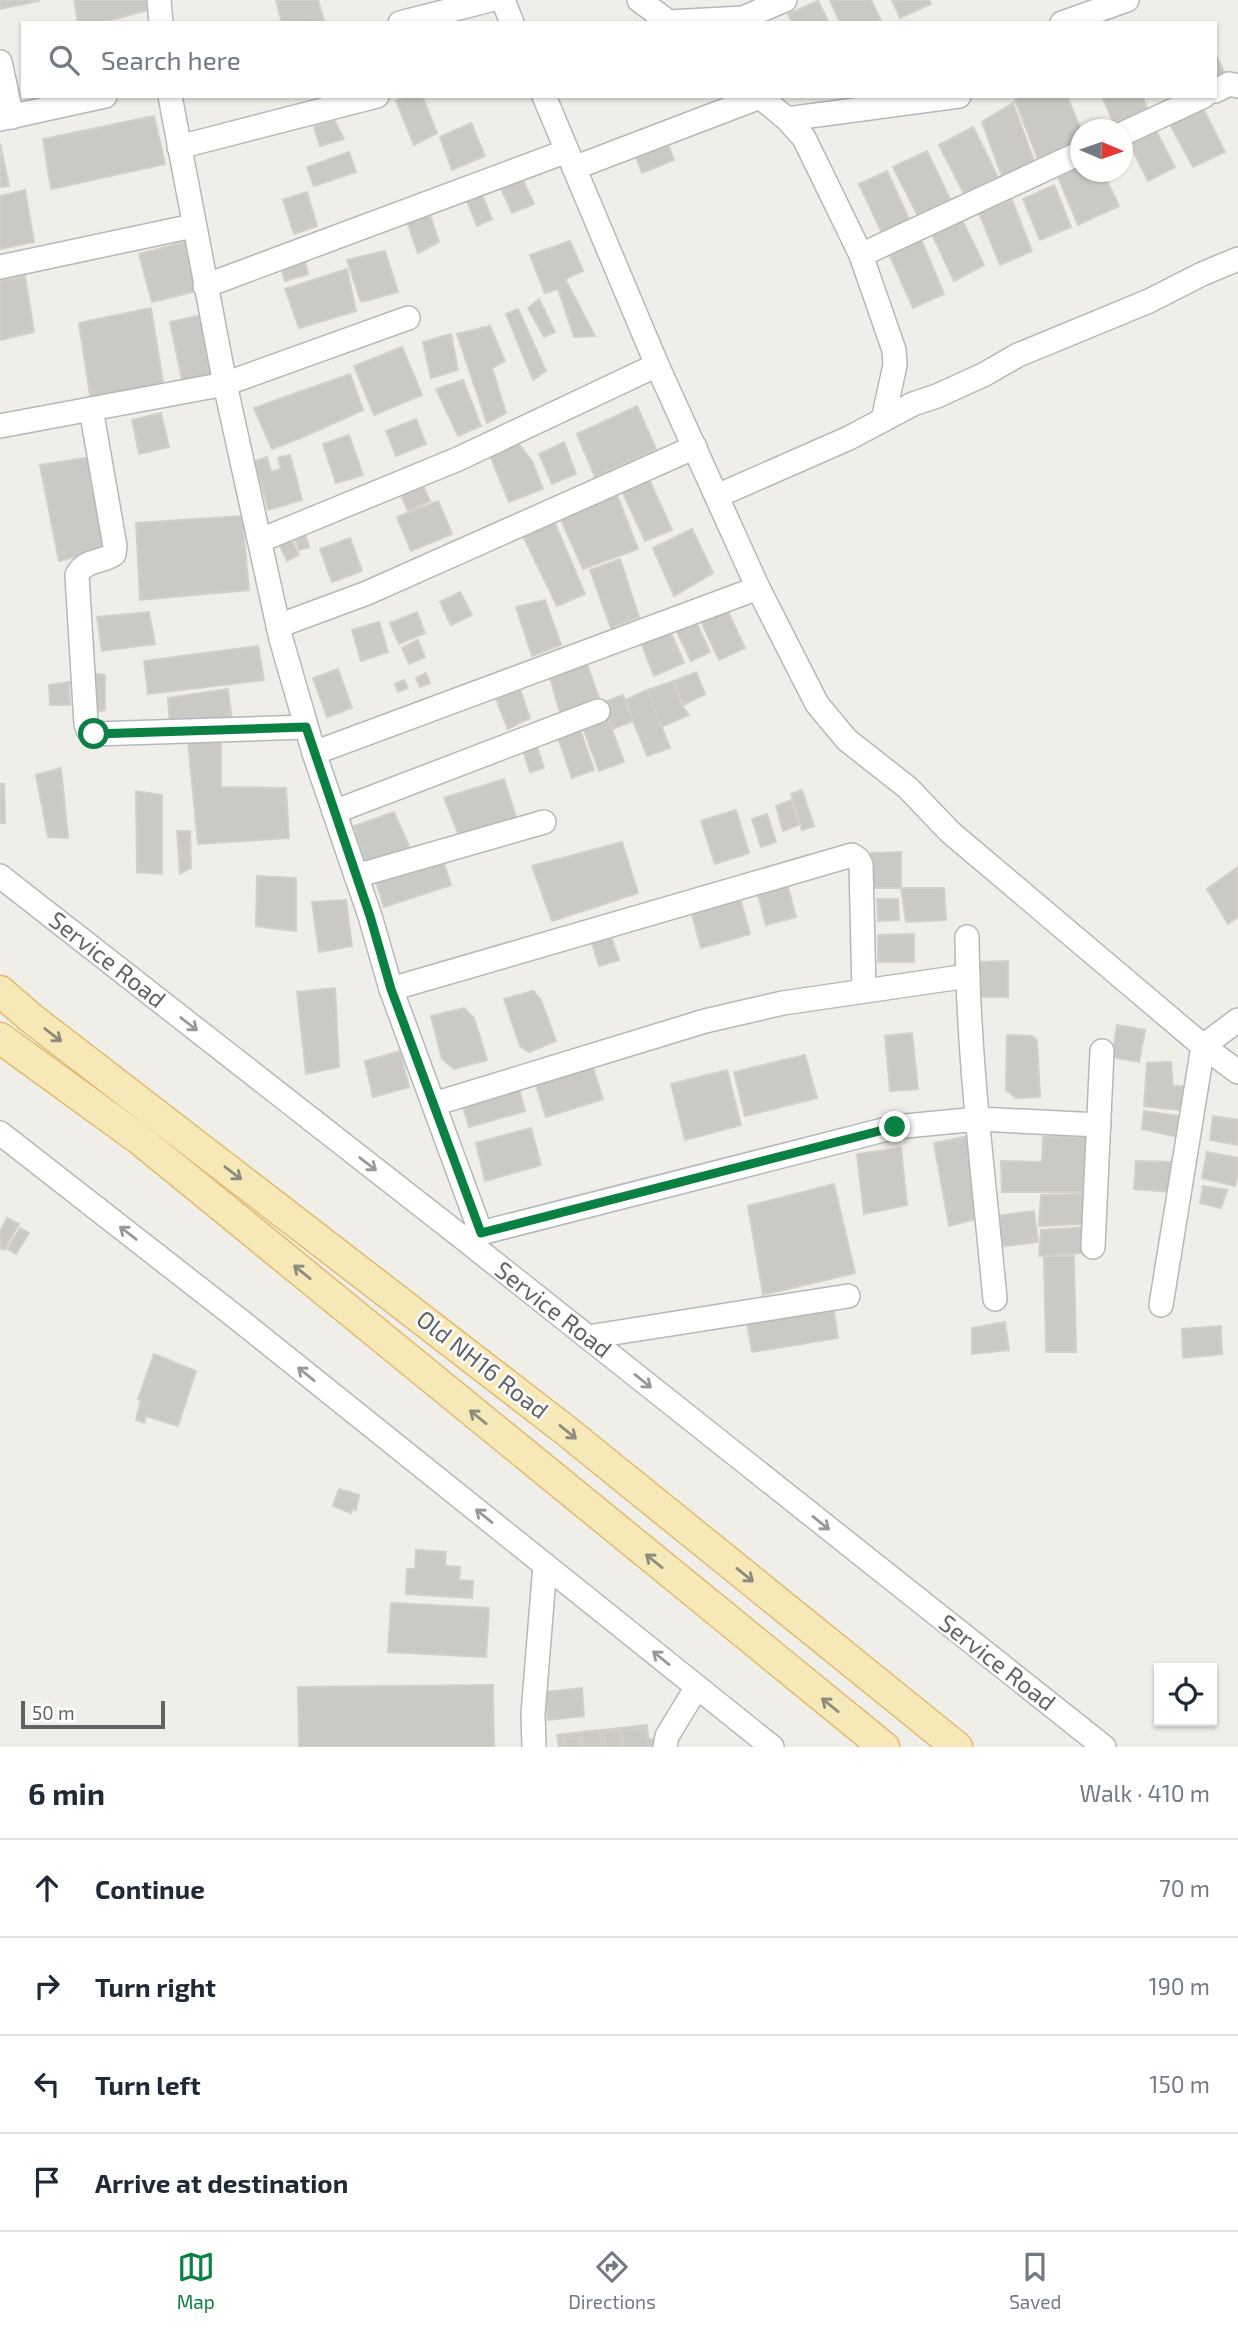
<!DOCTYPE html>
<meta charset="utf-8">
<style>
:root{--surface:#fff;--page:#f2f2f3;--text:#1f2937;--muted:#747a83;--line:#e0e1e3;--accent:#0b8043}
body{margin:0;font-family:"Exo 2",sans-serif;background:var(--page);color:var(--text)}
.controls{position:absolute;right:21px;bottom:21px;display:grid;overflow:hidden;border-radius:0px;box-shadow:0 2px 5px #0004}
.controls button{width:63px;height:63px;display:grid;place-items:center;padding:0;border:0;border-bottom:2px solid var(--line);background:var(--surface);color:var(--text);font:35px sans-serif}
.compass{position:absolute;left:1070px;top:119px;width:63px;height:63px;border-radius:50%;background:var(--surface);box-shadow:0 2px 5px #0004;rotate:92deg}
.scale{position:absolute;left:21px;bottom:18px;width:144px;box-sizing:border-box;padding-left:7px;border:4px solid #5f6366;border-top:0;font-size:19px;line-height:24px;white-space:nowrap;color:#5f6366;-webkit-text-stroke:5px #fff;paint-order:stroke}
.stop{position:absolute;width:21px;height:21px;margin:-16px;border:5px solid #0b8043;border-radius:50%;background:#fff}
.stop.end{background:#0b8043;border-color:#fff;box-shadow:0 2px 7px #0008}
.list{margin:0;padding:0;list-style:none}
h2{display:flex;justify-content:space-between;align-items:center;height:91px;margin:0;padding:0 28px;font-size:30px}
h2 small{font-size:23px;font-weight:400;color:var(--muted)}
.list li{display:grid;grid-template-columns:46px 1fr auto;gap:21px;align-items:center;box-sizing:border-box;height:98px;padding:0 28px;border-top:2px solid var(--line)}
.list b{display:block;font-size:26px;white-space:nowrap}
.list em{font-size:23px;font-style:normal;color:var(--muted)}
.icon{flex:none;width:38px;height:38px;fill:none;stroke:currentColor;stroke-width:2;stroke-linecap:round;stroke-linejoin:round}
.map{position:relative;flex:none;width:1238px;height:1747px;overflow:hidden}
.search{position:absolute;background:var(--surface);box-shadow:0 2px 5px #0004;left:21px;right:21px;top:21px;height:77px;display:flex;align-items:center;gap:18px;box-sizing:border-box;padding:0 24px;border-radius:0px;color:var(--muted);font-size:26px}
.sheet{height:483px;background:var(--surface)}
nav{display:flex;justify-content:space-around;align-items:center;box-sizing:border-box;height:98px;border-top:2px solid var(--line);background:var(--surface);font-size:19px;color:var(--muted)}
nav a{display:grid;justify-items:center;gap:4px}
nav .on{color:var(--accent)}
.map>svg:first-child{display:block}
.building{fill:#cbc9c4;stroke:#d4cfc7;stroke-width:2}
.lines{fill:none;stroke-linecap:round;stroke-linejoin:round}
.minor-casing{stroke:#b5b8bb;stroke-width:26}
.major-casing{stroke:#e1bb6f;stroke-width:33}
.minor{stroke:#fff;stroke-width:23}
.major{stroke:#f6e8b7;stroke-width:30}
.oneway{stroke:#979a9c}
.oneway2{stroke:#8c8b7e}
.route{stroke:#0b8043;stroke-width:9}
.labels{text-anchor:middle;stroke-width:5;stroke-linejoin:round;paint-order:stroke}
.street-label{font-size:24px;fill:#5f6366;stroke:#fff}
</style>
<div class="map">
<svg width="1238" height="1747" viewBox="0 0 1238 1747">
<rect width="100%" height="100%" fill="#efeee8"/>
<g class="building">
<path d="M0 0H39V1L0 9Z"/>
<path d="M74 0H146L148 10 100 23H78Z"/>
<path d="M276 0H318L324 21 282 23Z"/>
<path d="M830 0H871L882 23H840Z"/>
<path d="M892 0H929L931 4 900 18Z"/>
<path d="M818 1 829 23H792L788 14Z"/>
<path d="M1215 53 1228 80 1215 87Z"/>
<path d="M407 96H422L437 133 414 145 396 101Z"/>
<path d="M1024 96H1067L1081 130 1080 141 1039 162 1015 100Z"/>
<path d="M1102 96H1142L1148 110 1114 124Z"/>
<path d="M1013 103 1034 161 1003 179 982 122Z"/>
<path d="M1201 104 1225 152 1193 167 1167 119Z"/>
<path d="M154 116 165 164 51 189 43 139Z"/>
<path d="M334 120 344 139 320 146 314 127Z"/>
<path d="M471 123 485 156 452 170 440 137Z"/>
<path d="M973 127 998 177 964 194 939 145Z"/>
<path d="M1155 129 1175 167 1148 181 1129 143Z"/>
<path d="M667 142 674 160 642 173 635 154Z"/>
<path d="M0 143 9 186 0 187Z"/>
<path d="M927 151 950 199 918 216 893 167Z"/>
<path d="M349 152 356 172 314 186 307 167Z"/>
<path d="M1080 162V172H1103L1119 206 1078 225 1056 172Z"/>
<path d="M887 171 910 221 883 235 859 184Z"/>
<path d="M519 172 534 204 512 213 498 181Z"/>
<path d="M1054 185 1071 227 1040 240 1023 199Z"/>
<path d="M479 188 492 219 477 226 464 194Z"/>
<path d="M25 190 34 242 0 249V196Z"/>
<path d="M307 192 317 226 294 234 283 200Z"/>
<path d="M1012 200 1032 251 1000 265 979 213Z"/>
<path d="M429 212 439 242 418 253 406 219Z"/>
<path d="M961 218 984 265 954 281 932 234Z"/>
<path d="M921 239 944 294 913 308 890 256Z"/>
<path d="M188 241 197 291 152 302 139 254Z"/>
<path d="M570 241 583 271 565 279 595 336 574 337 558 289 545 293 530 255Z"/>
<path d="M385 251 398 292 361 302 347 260Z"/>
<path d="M304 254 308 274 285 281 280 264Z"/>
<path d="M347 269 356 311 299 328 285 289Z"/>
<path d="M25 276 34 332 0 340V281Z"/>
<path d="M539 299 555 332 544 337 528 308Z"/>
<path d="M151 308 164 388 91 402 79 323Z"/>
<path d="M518 309 546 371 533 380 506 314Z"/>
<path d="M206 314 216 377 183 385 170 322Z"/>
<path d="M490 326 505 361 492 368 506 413 487 423 457 334Z"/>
<path d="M451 334 458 370 431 378 423 342Z"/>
<path d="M402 347 422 395 374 415 354 366Z"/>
<path d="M350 374 363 410 303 437 272 449 254 408Z"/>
<path d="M463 380 481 426 458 436 436 389Z"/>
<path d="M637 406 656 449 595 477 577 434Z"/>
<path d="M161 413 169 447 139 454 132 420Z"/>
<path d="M416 419 426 444 396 456 386 431Z"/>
<path d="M349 435 363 475 336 483 323 444Z"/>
<path d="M516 441 532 461 543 489 509 502 489 453Z"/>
<path d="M564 442 576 474 552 484 539 454Z"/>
<path d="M290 455 302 500 268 510 255 461 267 457 271 472 281 469 278 458Z"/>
<path d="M91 457 109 549 59 561 40 465Z"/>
<path d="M645 470 672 530 645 541 618 482Z"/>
<path d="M419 477 430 501 408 511 397 487Z"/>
<path d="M617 495 638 549 583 569 559 515Z"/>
<path d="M438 501 452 534 411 551 397 517Z"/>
<path d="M242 516 249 590 140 600 136 523Z"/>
<path d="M554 521 585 594 557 606 522 534Z"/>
<path d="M302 525 309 547 299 550 291 529Z"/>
<path d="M692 529 713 573 674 596 653 548Z"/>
<path d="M288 532 299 555 287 561 276 538Z"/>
<path d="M350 538 362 571 332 582 320 549Z"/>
<path d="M620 559 639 617 611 628 590 570Z"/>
<path d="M460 592 472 615 451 625 440 602Z"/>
<path d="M545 600 561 645 532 656 516 607Z"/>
<path d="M724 603 745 648 719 660 698 615Z"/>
<path d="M149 612 155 644 102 651 97 617Z"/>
<path d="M417 612 425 633 399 644 390 623Z"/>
<path d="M693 615 710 652 691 661 673 624Z"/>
<path d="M379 622 388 652 361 661 352 630Z"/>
<path d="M668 626 684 663 654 676 639 637Z"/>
<path d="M418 640 425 657 409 664 402 648Z"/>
<path d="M258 646 264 680 148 694 144 661Z"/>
<path d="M584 656 599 698 560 713 548 670Z"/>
<path d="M338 669 352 708 327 717 313 678Z"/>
<path d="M696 672 705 694 683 705 674 681Z"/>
<path d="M92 673 105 675V710L93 713Z"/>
<path d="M426 673 430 683 420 687 416 678Z"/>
<path d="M404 680 408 688 398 692 395 684Z"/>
<path d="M674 681 680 703 689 715 661 727 647 690Z"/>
<path d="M69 682 70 705H50L49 685Z"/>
<path d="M519 687 530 718 508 729 494 694Z"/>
<path d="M228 689 232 721 170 727 168 698Z"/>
<path d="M647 690 670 748 647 756 625 700Z"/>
<path d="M623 695 633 721 613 729 602 703Z"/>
<path d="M605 711 624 762 599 771 580 720Z"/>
<path d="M577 721 594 770 572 778 555 729Z"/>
<path d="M534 737 544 768 530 772 520 742Z"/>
<path d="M221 741V787L286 788 289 838 198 844 188 742Z"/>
<path d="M61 768 68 838 48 837 36 775Z"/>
<path d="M504 779 516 817 460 838 444 798Z"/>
<path d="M0 784H4L5 823H0Z"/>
<path d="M802 790 814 826 802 830 791 794Z"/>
<path d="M136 791 162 795V874L137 872Z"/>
<path d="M791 800 799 825 783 831 776 806Z"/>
<path d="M736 810 749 853 715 864 701 821Z"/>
<path d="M394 812 412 853 368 869 354 826Z"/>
<path d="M767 814 776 842 761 847 752 819Z"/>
<path d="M177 831H190L191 868 180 874Z"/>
<path d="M622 842 638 893 552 921 532 866Z"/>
<path d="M901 852V888H872L871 853Z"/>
<path d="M442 857 451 885 384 907 375 879Z"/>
<path d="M1238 867V917L1228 924 1207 889Z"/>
<path d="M257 876 296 878V931L256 926Z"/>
<path d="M785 876 796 917 766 925 755 884Z"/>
<path d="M901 888H944L946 920 906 922Z"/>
<path d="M738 890 750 934 701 948 689 903Z"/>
<path d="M877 899H898L899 920 878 921Z"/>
<path d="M346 900 352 946 319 952 312 902Z"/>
<path d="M608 927 619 960 599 966 589 934Z"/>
<path d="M914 934V962H878V935Z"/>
<path d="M1008 961V997H977V962Z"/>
<path d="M335 988 339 1067 306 1074 297 992Z"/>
<path d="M533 991 541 1000 556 1041 529 1052 520 1046 504 999Z"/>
<path d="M464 1008 474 1018 487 1060 454 1069 442 1059 431 1016Z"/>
<path d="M1117 1025 1145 1030 1139 1062 1112 1057Z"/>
<path d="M912 1033 918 1089 890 1091 885 1036Z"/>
<path d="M1007 1035 1032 1036 1037 1040 1040 1097 1016 1098 1006 1090Z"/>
<path d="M400 1051 409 1087 373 1097 365 1061Z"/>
<path d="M805 1055 817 1098 745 1116 734 1072Z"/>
<path d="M590 1058 603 1099 546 1117 533 1076Z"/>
<path d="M1171 1062 1173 1086H1188L1187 1111 1144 1106 1147 1063Z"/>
<path d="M727 1070 741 1125 685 1140 671 1084Z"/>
<path d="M517 1081 525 1111 469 1127 460 1097Z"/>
<path d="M1144 1111 1181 1116 1178 1137 1142 1129Z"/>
<path d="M1213 1116 1238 1120V1145L1210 1140Z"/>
<path d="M531 1128 541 1165 485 1181 476 1143Z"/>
<path d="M974 1135 983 1217 949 1226 934 1143Z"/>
<path d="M1043 1137H1088L1087 1192H1002L1001 1161 1042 1162Z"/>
<path d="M901 1148 907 1205 864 1214 857 1154Z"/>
<path d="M1207 1152 1238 1158V1174L1235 1186 1202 1178Z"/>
<path d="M1136 1161 1173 1162 1170 1192 1134 1189Z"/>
<path d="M834 1184 855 1273 763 1295 748 1206Z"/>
<path d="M1203 1186 1227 1190 1221 1208 1200 1203Z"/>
<path d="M1084 1194 1083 1224 1039 1226 1041 1195Z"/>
<path d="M1034 1211 1038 1242 999 1247 995 1216Z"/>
<path d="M7 1218 19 1224 4 1250 0 1248V1231Z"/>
<path d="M1085 1227 1083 1253 1039 1256 1041 1230Z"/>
<path d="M20 1228 29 1233 16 1254 7 1249Z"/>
<path d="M1044 1256H1074L1076 1352H1046Z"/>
<path d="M833 1304 838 1338 752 1352 746 1318Z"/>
<path d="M1005 1322 1009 1350 972 1354V1328Z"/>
<path d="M1221 1326 1222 1354 1183 1358 1182 1329Z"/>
<path d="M154 1354 196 1371 178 1426 146 1416 144 1423 136 1420 141 1400 138 1399Z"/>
<path d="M339 1489 359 1495 356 1510 353 1509 351 1513 333 1506Z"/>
<path d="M416 1550 446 1552 445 1566 460 1567 459 1580 473 1581 472 1598 406 1594 407 1569H415Z"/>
<path d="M391 1603 489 1608 486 1657 388 1652Z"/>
<path d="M493 1685 494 1747H299L298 1687Z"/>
<path d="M582 1688 584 1716 548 1720 545 1692Z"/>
<path d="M647 1725 649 1747H559L557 1735Z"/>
<path d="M645 1728 647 1739H652L653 1747H624L621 1732Z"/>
<path d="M600 1730 602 1747H584L582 1732Z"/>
<path d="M621 1730 622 1747H605L604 1731Z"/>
<path d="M580 1737 581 1747H563V1739Z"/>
</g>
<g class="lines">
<g class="minor-casing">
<g id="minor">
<path d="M159 0 161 23"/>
<path d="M503 0 512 23"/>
<path d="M639 0 670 23"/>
<path d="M669 22 743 18 785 0"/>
<path d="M400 23 490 0"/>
<path d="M1062 23 1127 0"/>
<path d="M0 62 12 117"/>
<path d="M1215 91 1229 84 1238 86"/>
<path d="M170 96 225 384 281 639 314 753 370 916 391 989 481 1233"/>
<path d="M544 96 657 365 758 588 817 704 847 740 908 788 950 832 1203 1046 1238 1072"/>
<path d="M759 96 787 119 804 138 861 255 894 350 895 365 883 420"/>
<path d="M0 119 105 96"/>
<path d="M787 119 959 96"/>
<path d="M1122 134 1204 96"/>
<path d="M179 147 377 96"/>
<path d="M574 168 760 97"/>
<path d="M861 255 1080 153"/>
<path d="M0 267 193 226"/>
<path d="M205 286 567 151"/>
<path d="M91 409 115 546 114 554C101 563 85 559 77 575L86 724 88 730 94 734 306 727"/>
<path d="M0 426 225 384 408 318"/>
<path d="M717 496 849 438 913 404 937 396 985 374 1018 355 1149 301 1202 274 1238 259"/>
<path d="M261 540 458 459 657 365"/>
<path d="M278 626 367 593 695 447"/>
<path d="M314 753 758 588"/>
<path d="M334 812 598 711"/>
<path d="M0 876 463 1238 1104 1747"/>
<path d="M356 876 544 822"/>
<path d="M967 937C968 1058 984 1179 995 1299"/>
<path d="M391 989 852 855 858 859 861 865 864 991"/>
<path d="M434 1104 705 1021 783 1003 968 976"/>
<path d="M0 1133 237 1318 772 1747"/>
<path d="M465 1237 895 1127 978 1119 1099 1125"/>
<path d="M1093 1247 1102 1051"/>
<path d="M1161 1305 1203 1046 1238 1020"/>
<path d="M588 1337 848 1296"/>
<path d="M534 1747 533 1714 545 1565"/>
<path d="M665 1747 667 1736 697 1687"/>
</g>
</g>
<g class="major-casing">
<g id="major">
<path d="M0 991 31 1018 564 1429 957 1747"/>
<path d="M0 1038 139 1139 884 1747"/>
</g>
</g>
<use href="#minor" class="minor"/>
<use href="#major" class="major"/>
</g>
<defs><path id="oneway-shaft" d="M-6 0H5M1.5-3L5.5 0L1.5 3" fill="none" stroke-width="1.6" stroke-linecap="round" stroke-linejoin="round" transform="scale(1.75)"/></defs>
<g class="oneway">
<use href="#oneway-shaft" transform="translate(189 1024) rotate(38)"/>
<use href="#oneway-shaft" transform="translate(368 1164) rotate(38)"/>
<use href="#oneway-shaft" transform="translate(128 1233) rotate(-142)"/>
<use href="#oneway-shaft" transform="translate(306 1374) rotate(-141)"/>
<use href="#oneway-shaft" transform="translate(643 1381) rotate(39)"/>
<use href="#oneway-shaft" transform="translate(484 1516) rotate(-141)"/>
<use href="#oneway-shaft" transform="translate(821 1523) rotate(39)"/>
<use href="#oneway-shaft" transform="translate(661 1658) rotate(-141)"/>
</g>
<g class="oneway2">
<use href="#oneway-shaft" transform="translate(53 1035) rotate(38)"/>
<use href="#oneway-shaft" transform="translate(233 1173) rotate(38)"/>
<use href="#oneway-shaft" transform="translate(302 1272) rotate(-141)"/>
<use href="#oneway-shaft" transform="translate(478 1417) rotate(-141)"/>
<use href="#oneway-shaft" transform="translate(568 1432) rotate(39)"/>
<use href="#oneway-shaft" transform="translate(654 1561) rotate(-141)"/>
<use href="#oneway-shaft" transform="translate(745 1575) rotate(39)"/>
<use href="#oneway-shaft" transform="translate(830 1705) rotate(-141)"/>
</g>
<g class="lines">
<path class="route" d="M94 734 306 727 370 916 391 989 481 1233 895 1127"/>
</g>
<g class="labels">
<g class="street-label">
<text transform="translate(107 960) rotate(38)" y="8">Service Road</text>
<text transform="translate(553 1310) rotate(38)" y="8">Service Road</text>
<text transform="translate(482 1365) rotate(38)" y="8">Old NH16 Road</text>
<text transform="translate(997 1663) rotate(38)" y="8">Service Road</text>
</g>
</g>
</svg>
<div class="controls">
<button><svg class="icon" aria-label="locate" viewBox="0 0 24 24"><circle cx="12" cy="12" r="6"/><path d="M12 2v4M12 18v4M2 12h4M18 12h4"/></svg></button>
</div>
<svg class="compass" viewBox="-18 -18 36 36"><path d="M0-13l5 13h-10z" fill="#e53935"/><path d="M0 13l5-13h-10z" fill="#747a83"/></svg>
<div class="scale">50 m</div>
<div class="stop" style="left:94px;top:734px"></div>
<div class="stop end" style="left:895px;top:1127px"></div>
<div class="search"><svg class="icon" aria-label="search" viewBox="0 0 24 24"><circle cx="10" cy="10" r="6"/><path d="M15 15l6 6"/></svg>Search here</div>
</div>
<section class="sheet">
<h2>6 min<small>Walk · 410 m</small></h2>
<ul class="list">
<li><svg class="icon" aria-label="ahead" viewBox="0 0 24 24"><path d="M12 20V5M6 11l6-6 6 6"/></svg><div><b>Continue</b></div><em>70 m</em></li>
<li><svg class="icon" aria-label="right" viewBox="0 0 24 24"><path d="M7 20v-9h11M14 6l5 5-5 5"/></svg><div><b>Turn right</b></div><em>190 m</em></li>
<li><svg class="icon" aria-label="left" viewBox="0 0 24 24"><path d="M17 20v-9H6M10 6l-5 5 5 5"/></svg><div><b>Turn left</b></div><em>150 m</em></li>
<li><svg class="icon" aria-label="arrive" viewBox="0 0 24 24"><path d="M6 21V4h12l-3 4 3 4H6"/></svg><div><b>Arrive at destination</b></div></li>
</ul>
</section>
<nav>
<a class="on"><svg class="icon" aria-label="map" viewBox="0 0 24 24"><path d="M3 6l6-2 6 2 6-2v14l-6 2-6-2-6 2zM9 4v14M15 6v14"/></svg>Map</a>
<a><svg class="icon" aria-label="directions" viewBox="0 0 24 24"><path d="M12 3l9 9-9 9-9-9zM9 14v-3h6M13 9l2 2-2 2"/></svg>Directions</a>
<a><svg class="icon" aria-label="saved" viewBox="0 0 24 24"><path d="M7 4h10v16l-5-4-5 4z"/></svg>Saved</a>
</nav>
